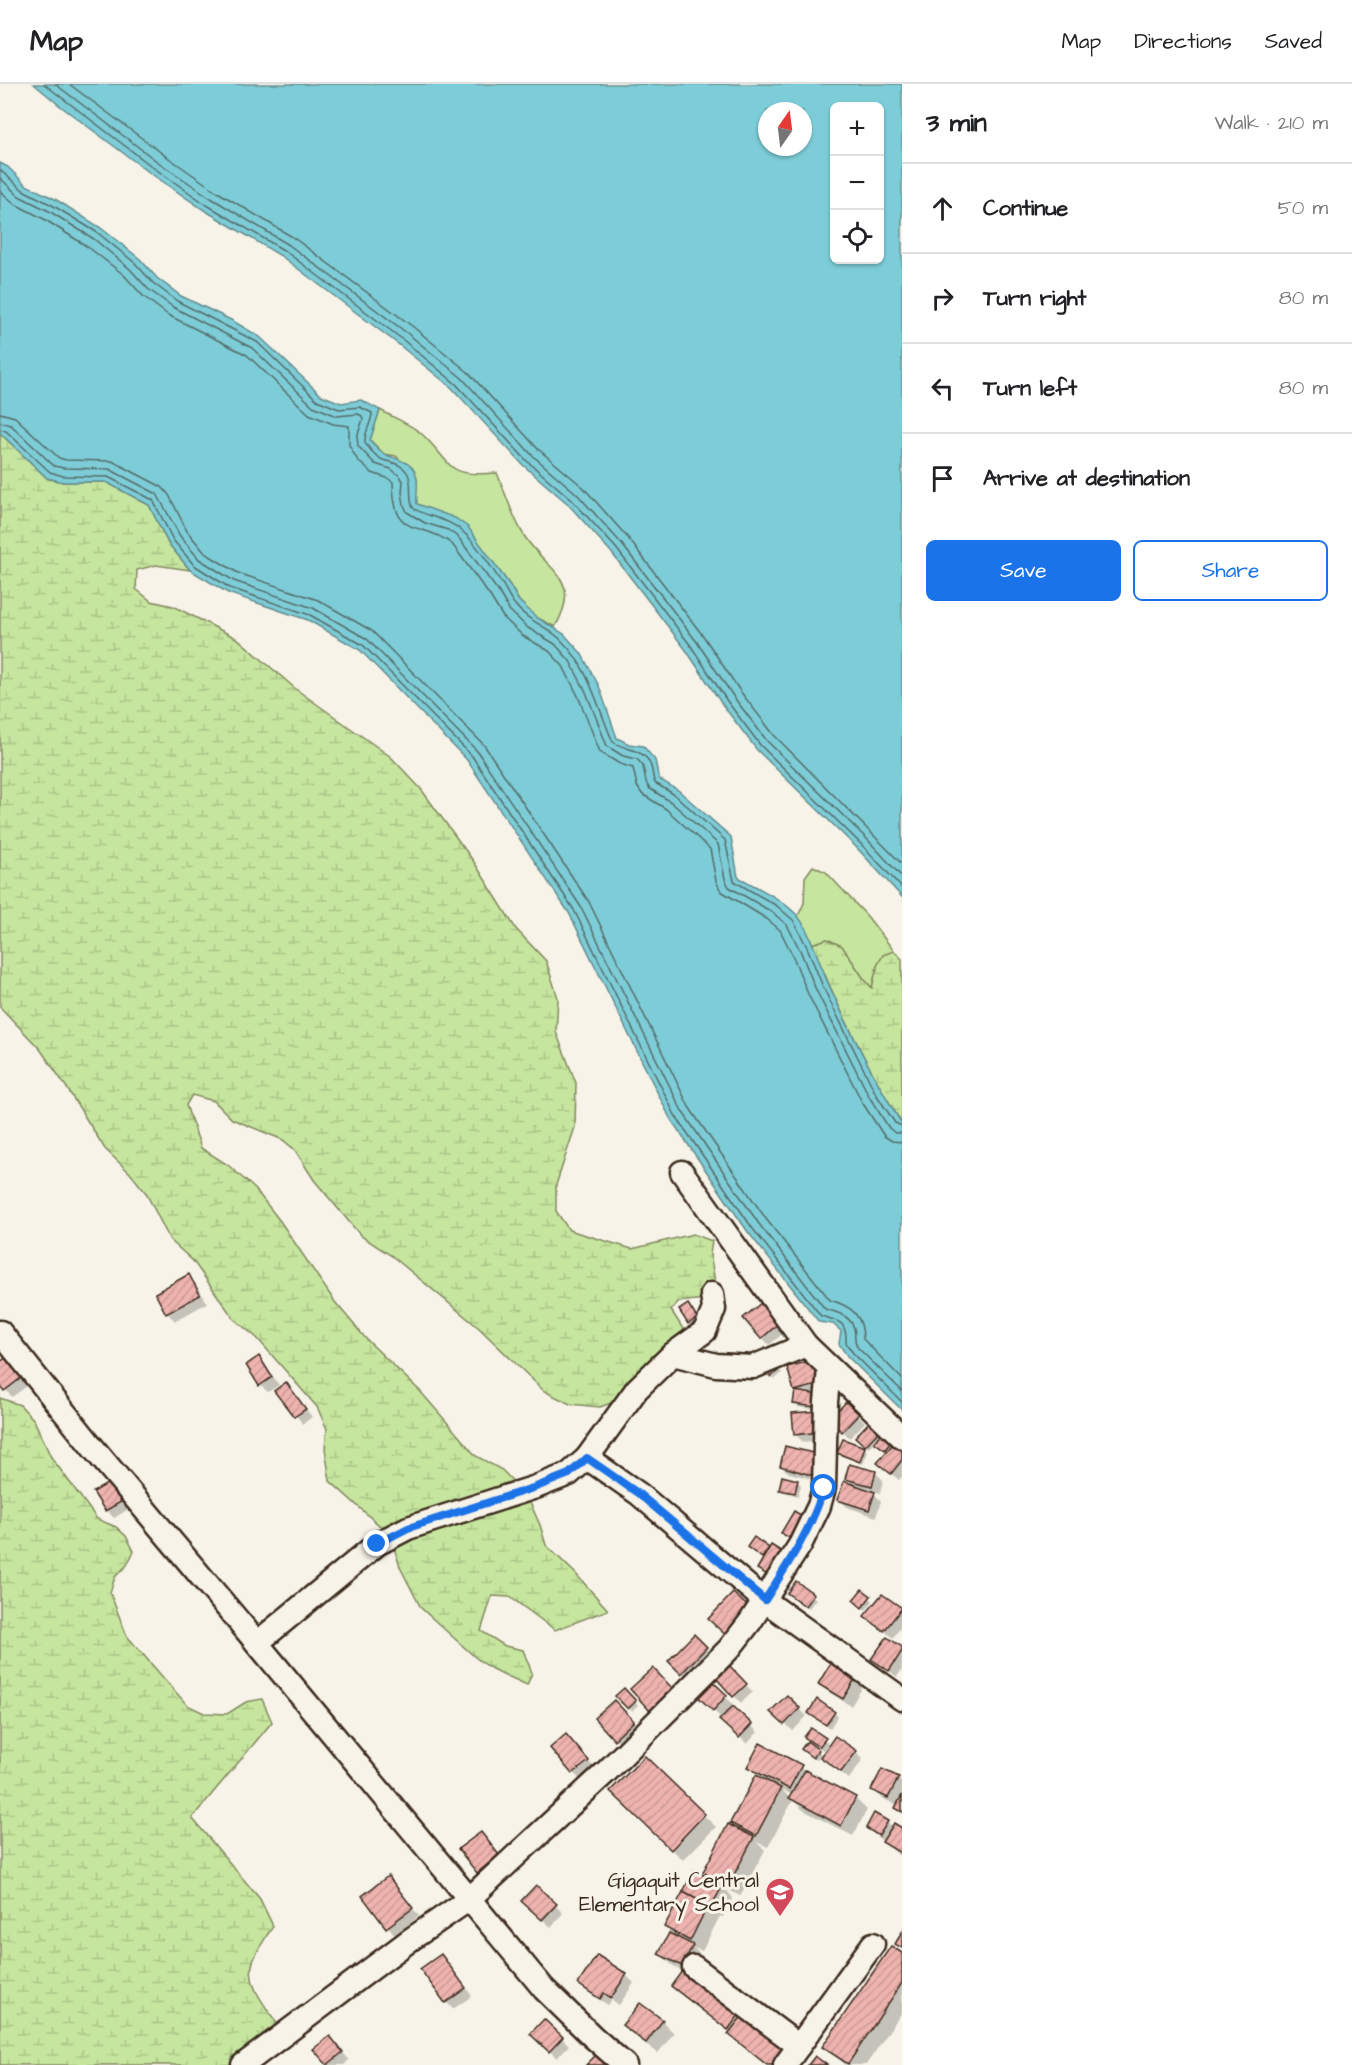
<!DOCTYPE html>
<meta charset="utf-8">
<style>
:root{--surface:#fff;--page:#f6f6f6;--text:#202124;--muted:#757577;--line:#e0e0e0;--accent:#1a73e8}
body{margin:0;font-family:"Architects Daughter",sans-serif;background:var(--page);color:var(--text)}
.controls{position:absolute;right:18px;top:18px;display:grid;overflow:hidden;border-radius:9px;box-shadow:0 2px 4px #0004}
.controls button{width:54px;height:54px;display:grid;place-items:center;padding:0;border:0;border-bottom:2px solid var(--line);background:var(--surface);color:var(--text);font:30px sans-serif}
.compass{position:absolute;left:758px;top:18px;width:54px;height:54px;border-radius:50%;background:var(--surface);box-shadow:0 2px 4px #0004;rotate:14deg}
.stop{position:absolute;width:18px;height:18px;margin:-14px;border:4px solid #1a73e8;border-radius:50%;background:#fff}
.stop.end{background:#1a73e8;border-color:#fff;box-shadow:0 2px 6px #0008}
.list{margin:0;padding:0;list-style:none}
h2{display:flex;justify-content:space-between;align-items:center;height:78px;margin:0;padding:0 24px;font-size:26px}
h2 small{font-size:20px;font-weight:400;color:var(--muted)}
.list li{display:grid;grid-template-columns:39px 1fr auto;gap:18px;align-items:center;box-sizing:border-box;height:90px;padding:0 24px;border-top:2px solid var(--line)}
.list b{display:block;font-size:22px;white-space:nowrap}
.list em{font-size:20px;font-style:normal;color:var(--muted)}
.actions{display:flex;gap:12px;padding:18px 24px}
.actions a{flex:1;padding:14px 0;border:2px solid var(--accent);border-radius:9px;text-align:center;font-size:21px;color:var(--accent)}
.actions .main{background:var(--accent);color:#fff}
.icon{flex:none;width:33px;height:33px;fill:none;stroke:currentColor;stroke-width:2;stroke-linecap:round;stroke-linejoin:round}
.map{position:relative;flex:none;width:902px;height:1981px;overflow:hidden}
header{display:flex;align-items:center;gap:36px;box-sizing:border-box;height:84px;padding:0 30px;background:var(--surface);border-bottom:2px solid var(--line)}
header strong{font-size:28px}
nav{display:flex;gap:33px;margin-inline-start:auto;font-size:21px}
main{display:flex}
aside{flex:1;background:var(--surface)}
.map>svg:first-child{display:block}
.green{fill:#c6e59e;stroke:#80885e;stroke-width:1.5}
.wetland{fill:url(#wetland-marsh);stroke:#80885e;stroke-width:1.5}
.water{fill:#7dcdd8;stroke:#638c8e;stroke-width:1.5;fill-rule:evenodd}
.shadow{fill:#0003;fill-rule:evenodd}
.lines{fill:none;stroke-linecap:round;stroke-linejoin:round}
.shore{stroke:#556b68;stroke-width:1.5}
.building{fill:url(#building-hatch);stroke:#3b2a1e;stroke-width:1.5}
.minor-casing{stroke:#3b2a1e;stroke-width:27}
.minor{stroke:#f7f3e8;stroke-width:22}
.route{stroke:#1a73e8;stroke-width:8}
.labels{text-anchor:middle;stroke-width:6;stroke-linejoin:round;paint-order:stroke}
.poi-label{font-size:21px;fill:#3b2a1e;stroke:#f7f3e8;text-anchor:end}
</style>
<header>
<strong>Map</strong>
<nav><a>Map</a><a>Directions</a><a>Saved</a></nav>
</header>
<main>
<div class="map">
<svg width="902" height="1981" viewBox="0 0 902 1981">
<defs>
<pattern id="wetland-marsh" width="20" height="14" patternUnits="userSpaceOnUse" patternTransform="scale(1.5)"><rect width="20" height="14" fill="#c6e59e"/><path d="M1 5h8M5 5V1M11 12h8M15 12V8" fill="none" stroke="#abc588"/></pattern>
<pattern id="building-hatch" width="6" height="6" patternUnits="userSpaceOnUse" patternTransform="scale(1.5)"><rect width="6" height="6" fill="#eeb3af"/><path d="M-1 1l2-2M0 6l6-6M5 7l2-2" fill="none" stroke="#cd9a96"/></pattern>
</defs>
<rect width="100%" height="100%" fill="#f7f3e8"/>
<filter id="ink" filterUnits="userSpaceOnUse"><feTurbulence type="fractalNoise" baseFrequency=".0167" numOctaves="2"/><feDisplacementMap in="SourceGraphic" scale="12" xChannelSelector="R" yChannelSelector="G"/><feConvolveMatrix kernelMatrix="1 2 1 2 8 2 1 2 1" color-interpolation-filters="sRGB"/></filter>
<g filter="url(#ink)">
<g class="green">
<path d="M380 326C394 334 413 341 424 352 455 383 446 393 497 389 506 410 512 433 525 453 547 487 584 494 555 543L536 533 519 517 509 500 467 443 417 420 415 408 417 395 396 372 384 370 370 356Z"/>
<path d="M813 782 826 788 867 832 894 867 883 871 877 882 872 904 864 895 842 862 827 855 812 860 798 832 804 819 805 793Z"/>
</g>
<g class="wetland">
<path d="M0 349 47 394 63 398H106L149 421 168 459 190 486 156 481 137 486 136 505 151 517 173 522 238 555 297 606 391 673 421 705 474 778 516 845 546 877 558 914 556 948 576 999 575 1043 556 1101V1127L569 1146 632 1165 693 1150 712 1157 710 1170 716 1203 704 1215 678 1218 671 1226 685 1248 646 1290 611 1319 600 1323 570 1320 544 1307 479 1244 392 1172 361 1152 314 1096 295 1066 283 1056 232 1035 214 1017 192 1011 186 1021 201 1064 228 1081 255 1105 280 1137 335 1218 367 1256 420 1307 476 1372 502 1386 527 1412 540 1441 546 1461 575 1489 608 1526 555 1546 510 1513 492 1512 481 1547 505 1562 523 1566 532 1589 527 1601 492 1585 476 1574 421 1524 400 1483 390 1451 330 1397 325 1364 327 1345 317 1323 257 1254 234 1235 193 1177 170 1156 146 1109 130 1089 105 1065 65 1001 40 965 0 923Z"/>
<path d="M827 855 842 862 864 895 872 904 877 882 883 871 894 867 902 875V1040C867 984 837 921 812 860Z"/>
<path d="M0 1314 20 1321 34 1336 51 1373 97 1435 116 1443 126 1452 134 1467 127 1481 115 1493 110 1509 127 1552 187 1621 204 1629 227 1630 246 1618 262 1615 272 1638 192 1734 260 1815 273 1842C267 1852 254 1870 252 1881 248 1903 265 1921 276 1938L271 1951 229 1981H0Z"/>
</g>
<g class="water">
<path d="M34 0H902V813L857 764 757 666 722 620 686 566 611 468 567 419 523 381 452 304 398 260 281 172 204 126 150 89 59 21ZM834 22H880V176H834ZM767 27H803V63H767Z"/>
<path d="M0 79 8 83 26 101 55 115 101 144 140 175 157 194 181 212 233 237 260 253 321 311 341 319 361 316 380 326 370 356C374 361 379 367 384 370 397 376 415 377 417 395 418 404 416 411 417 420L455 434 468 443 509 500 519 517 536 533 564 550 581 569 599 602 617 654 629 660 643 662 655 676 659 695 678 706 731 753 738 793C758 804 780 814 796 830 810 845 820 882 829 901 850 948 875 996 902 1040V1326L848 1273 839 1260 841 1247 833 1240 819 1238 748 1148 670 1034 569 829 467 676 360 566 308 536 228 509 190 486 168 459 149 421 106 398H63L47 394 0 349Z"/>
</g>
<g class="shadow">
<path d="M188 1192 196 1200 207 1219 175 1237 167 1229Z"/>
<path d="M691 1226 699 1238 692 1243 689 1239Z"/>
<path d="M745 1234 791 1243 769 1261Z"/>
<path d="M10 1273 31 1299 12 1313 0 1299V1280Z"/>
<path d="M259 1274 266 1282 279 1301 268 1308 260 1301Z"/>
<path d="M775 1282 782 1289 775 1295 768 1288Z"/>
<path d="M789 1284 831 1306 811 1311 826 1327 798 1323 795 1319 796 1307Z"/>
<path d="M286 1300 312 1333 303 1340 276 1307Z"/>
<path d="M846 1320 865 1338 850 1354 831 1336Z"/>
<path d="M793 1331 828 1355 803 1358 795 1350Z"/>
<path d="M871 1338 902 1363V1392L899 1396 887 1386 888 1368 876 1357 869 1364 857 1353Z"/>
<path d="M864 1364 868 1368 863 1380 842 1372 839 1369Z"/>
<path d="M816 1371 819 1397 789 1389 781 1382Z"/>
<path d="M850 1382 876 1389 883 1396 880 1409 871 1406 881 1417 876 1433 847 1423 839 1415 855 1403 847 1394Z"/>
<path d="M797 1397 801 1401 798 1412 784 1408 781 1405Z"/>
<path d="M113 1398 132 1423 114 1434 107 1427 95 1409Z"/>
<path d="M797 1499 816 1515 809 1524 793 1512Z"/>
<path d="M863 1507 873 1517 866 1526 858 1520Z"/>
<path d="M882 1512 902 1527V1541L893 1554 866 1532Z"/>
<path d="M694 1553 714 1572 689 1596 670 1577Z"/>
<path d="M902 1565V1585L897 1593 873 1574Z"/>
<path d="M836 1574 867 1596 851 1622 827 1607 820 1600Z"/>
<path d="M729 1584 753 1608 741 1619 718 1594Z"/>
<path d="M710 1598 733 1620 731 1622 758 1648 747 1660 698 1611Z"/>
<path d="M624 1606 638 1621 632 1627 617 1612Z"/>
<path d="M787 1613 807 1632 793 1647 772 1628Z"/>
<path d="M622 1625 641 1646 623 1662 597 1634Z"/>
<path d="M834 1629 838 1632 830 1644 813 1632Z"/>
<path d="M811 1646 828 1659 823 1666 810 1656Z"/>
<path d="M574 1660 595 1685 581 1697 552 1664Z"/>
<path d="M818 1667 823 1672 856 1668 863 1675 849 1695 820 1672 817 1676 806 1668Z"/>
<path d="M645 1674 716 1743 683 1776 612 1707Z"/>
<path d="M749 1682 801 1683 807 1689 855 1714 867 1726 853 1752 803 1726 793 1716 768 1763 756 1758 765 1766 740 1812 725 1804 733 1814 723 1833 720 1832 702 1867 694 1864 704 1874 694 1892 745 1931 792 1981H766L742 1962 730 1950 731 1949 685 1914 673 1902 684 1888 672 1881 660 1870 676 1853 666 1843 715 1798 705 1788 741 1747 732 1738 757 1691ZM782 1706 793 1711 791 1715Z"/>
<path d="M898 1695 902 1699V1728L898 1722 880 1713 873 1705Z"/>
<path d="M887 1738 893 1743 902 1745V1774L867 1744Z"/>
<path d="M481 1750 506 1779 485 1795 478 1788Z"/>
<path d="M388 1794 419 1832 395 1851 364 1812Z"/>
<path d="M536 1803 563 1829 551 1843 531 1825Z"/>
<path d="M902 1871V1928L866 1981H846L824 1963Z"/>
<path d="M441 1872 472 1912 453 1925 446 1918Z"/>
<path d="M626 1891 634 1899 619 1921 612 1916 608 1921 587 1908 580 1900Z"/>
<path d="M640 1921 662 1937 674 1949 658 1969 636 1953 624 1941Z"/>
<path d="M544 1937 569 1961 557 1974 532 1950Z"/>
<path d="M337 1961 349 1976 344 1981H329L315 1965Z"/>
</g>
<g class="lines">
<g class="shore">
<path d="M44 0 154 84 207 121 285 167 402 255 456 300 527 377 571 415 616 464 691 562 727 617 761 662 861 760 902 804"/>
<path d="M55 0 158 78 211 114 289 161 407 249 462 294 532 371 577 410 621 459 697 558 733 612 767 657 867 755 902 793"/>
<path d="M69 0 163 70 216 107 294 154 412 242 468 288 538 365 583 403 628 454 704 553 740 607 774 651 902 780"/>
<path d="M0 86 23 106 52 121 98 149 135 179 153 199 177 217 257 258 317 316 339 325 360 323 372 329C372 339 364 347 365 359 370 365 375 373 383 376 392 379 403 380 408 390 413 400 408 413 413 424 428 434 448 434 462 447 478 461 491 483 503 501 507 508 510 515 515 521 528 538 548 542 562 557 590 585 597 622 613 658 625 666 644 665 650 680 653 686 652 693 655 699L675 711 725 756 734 797 777 822 793 836 807 863 823 903 876 1010 895 1039 902 1042"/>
<path d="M0 94 19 112 49 127 94 155 130 185 148 205 173 223 252 264 313 322 337 332 358 330 362 332 363 335 357 353 358 362 375 380 391 385 400 392 403 397 402 408 404 421 407 428 425 439 448 446 458 453 498 507 509 526 528 544 555 560 570 577 586 608 607 662 623 672 637 675 643 682 646 698 649 704 671 718 718 760 725 795 729 803 772 828 787 841 800 866 816 906 870 1014 889 1044 895 1049H902"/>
<path d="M0 107 15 120 44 135 88 163 124 191 143 212 168 231 247 271 309 330 333 340 349 342V361L358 377 372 389 387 394 393 398C394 458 418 434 452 460L490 512 503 533 523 552 549 567 563 582 578 612 600 668 620 680 633 684 637 702 642 710 666 725 710 765 716 797 721 807 767 835 780 846 792 870 808 910 862 1018 884 1052 892 1057 902 1058"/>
<path d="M0 329 15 333 59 374 66 376 112 377 162 403 169 411 187 447 205 469 238 489 318 516 372 547 484 661 589 818 689 1023 766 1135 830 1216C852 1222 863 1232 863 1255L902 1295"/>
<path d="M0 338 11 341 54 382 64 384 109 385 157 410 180 452 199 475 234 497 313 524 367 555 477 667 581 823 682 1027 759 1140 825 1225C836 1228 850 1231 854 1244 856 1252 853 1256 858 1264L902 1307"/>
<path d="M0 345 6 347 50 388 63 392 108 393 153 416 173 456 194 481 230 504 310 531 363 561 472 672 574 826 675 1031 753 1145 821 1232C839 1237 847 1237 846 1259L853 1269 902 1318"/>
</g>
</g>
<g class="building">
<path d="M189 1190 200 1211 166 1230 155 1209Z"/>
<path d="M767 1214 784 1235 761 1255 743 1234Z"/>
<path d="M688 1220 697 1234 688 1240 679 1226Z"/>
<path d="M10 1271 25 1291 4 1307 0 1302V1278Z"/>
<path d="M259 1272 272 1293 259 1302 246 1281Z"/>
<path d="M818 1275 825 1299 794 1307 787 1283Z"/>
<path d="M775 1280 780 1285 771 1293 766 1288Z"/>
<path d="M286 1298 306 1325 294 1333 274 1307Z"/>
<path d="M795 1307 825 1312 823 1324 793 1320Z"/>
<path d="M846 1318 859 1330 842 1348 829 1336Z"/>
<path d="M820 1327 821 1348 794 1351 792 1329Z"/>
<path d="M871 1336 881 1345 865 1362 855 1353Z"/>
<path d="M882 1348 892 1356 885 1366 874 1358Z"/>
<path d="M843 1355 865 1363 860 1378 837 1369Z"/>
<path d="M896 1356 902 1361V1376L891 1390 877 1379Z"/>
<path d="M785 1362 817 1370 811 1391 780 1382Z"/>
<path d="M849 1380 876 1387 872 1402 845 1395Z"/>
<path d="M782 1392 798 1396 795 1409 779 1406Z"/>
<path d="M114 1396 126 1415 105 1427 93 1408Z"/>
<path d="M844 1397 875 1408 869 1426 837 1416Z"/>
<path d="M794 1427 809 1436 796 1458 781 1449Z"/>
<path d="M754 1453 769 1464 762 1474 747 1463Z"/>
<path d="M771 1461 787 1471 773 1494 757 1485Z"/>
<path d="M796 1497 814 1510 805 1522 787 1509Z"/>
<path d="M862 1505 871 1512 862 1524 853 1516Z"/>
<path d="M733 1509 752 1526 728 1553 708 1535Z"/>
<path d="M882 1510 902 1524 884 1547 864 1532Z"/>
<path d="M694 1550 707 1563 681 1590 668 1577Z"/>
<path d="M887 1553 902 1563V1567L889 1587 871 1575Z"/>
<path d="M835 1572 860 1587 843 1615 818 1600Z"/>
<path d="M729 1581 747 1600 733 1613 716 1594Z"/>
<path d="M653 1584 674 1606 650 1627 630 1605Z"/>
<path d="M710 1595 727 1611 713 1627 696 1611Z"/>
<path d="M624 1604 636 1617 628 1625 615 1612Z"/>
<path d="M787 1611 800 1624 784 1641 770 1628Z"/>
<path d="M817 1615 835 1628 826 1641 808 1629Z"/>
<path d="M614 1616 634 1637 614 1656 594 1634Z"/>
<path d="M733 1622 752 1640 739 1654 719 1636Z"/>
<path d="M811 1644 826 1654 819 1663 804 1653Z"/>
<path d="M566 1650 589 1677 572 1690 550 1664Z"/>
<path d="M835 1652 857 1667 841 1688 820 1673Z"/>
<path d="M807 1657 819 1666 813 1674 801 1665Z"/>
<path d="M760 1659 802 1681 789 1705 747 1683Z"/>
<path d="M645 1672 705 1730 671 1766 610 1707Z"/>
<path d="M882 1685 899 1693 888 1714 871 1706Z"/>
<path d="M805 1686 856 1713 841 1742 789 1714Z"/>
<path d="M756 1691 781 1704 756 1752 730 1739Z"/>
<path d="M902 1711V1728L895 1724Z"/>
<path d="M874 1729 888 1737 879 1752 866 1744Z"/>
<path d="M894 1739 902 1744V1770L882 1758Z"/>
<path d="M728 1740 754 1753 728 1802 703 1788Z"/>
<path d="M481 1748 499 1771 477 1789 458 1765Z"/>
<path d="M694 1786 723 1801 711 1823 683 1808Z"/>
<path d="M388 1792 413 1824 386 1844 362 1812Z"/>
<path d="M536 1801 557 1820 542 1836 521 1817Z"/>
<path d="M683 1808 708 1821 690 1857 664 1843Z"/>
<path d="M902 1848V1864L895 1860Z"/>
<path d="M669 1849 693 1861 682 1882 658 1870Z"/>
<path d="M891 1862 902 1869V1899L848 1980 822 1963Z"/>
<path d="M441 1870 466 1904 445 1919 420 1885Z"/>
<path d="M597 1871 627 1890 611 1914 604 1909 600 1915 578 1900Z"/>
<path d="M685 1883 742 1927 728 1946 671 1902Z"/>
<path d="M640 1919 663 1936 646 1959 622 1941Z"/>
<path d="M747 1926 789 1959 772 1981H767L728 1950Z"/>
<path d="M544 1935 563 1953 549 1968 530 1950Z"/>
<path d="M330 1952 343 1968 327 1981 313 1965Z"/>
<path d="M596 1971 606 1981H586Z"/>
<path d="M815 1972 827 1981H808Z"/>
</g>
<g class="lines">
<g class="minor-casing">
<g id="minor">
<path d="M682 1088 806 1261 902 1353"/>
<path d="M0 1248 94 1365 257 1559 544 1905 593 1953 625 1981"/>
<path d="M673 1270 716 1281 753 1283 806 1261"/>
<path d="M587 1374 639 1410 764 1516 902 1615"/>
<path d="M257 1559 377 1460 408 1444 536 1403 569 1390 587 1374 637 1305 673 1270 705 1247 714 1225 712 1210"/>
<path d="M694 1883 799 1962"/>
<path d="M243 1981 410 1856 468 1816 606 1688 729 1565 750 1538 800 1461 819 1422 824 1404 826 1318 829 1285"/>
<path d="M785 1981 873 1860"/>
</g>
</g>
<use href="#minor" class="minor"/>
</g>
</g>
<g class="lines" filter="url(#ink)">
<path class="route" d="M377 1460 408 1444 536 1403 569 1390 587 1374 639 1410 765 1516C788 1480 811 1446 824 1404"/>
</g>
<defs>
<g id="school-pin" transform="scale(1.5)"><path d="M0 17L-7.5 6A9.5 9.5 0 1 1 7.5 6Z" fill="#d1495b" stroke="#f7f3e8"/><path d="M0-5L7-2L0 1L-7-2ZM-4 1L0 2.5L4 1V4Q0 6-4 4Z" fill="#fff"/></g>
</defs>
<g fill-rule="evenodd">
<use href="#school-pin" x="780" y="1808"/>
</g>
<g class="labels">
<g class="poi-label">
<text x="759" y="1803">Gigaquit Central<tspan x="759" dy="24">Elementary School</tspan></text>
</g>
</g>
</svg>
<div class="controls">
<button>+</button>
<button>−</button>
<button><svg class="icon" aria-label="locate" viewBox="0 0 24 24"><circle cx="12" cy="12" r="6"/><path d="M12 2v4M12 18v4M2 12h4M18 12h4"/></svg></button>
</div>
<svg class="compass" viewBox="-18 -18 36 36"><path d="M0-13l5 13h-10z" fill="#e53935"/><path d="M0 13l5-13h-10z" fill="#757577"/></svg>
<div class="stop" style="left:824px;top:1404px"></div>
<div class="stop end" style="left:377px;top:1460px"></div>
</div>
<aside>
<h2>3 min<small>Walk · 210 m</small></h2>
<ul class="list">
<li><svg class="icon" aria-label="ahead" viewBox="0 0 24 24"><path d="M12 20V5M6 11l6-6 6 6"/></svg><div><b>Continue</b></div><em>50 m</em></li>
<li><svg class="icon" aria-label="right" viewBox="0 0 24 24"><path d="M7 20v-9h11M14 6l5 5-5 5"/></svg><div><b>Turn right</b></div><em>80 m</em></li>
<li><svg class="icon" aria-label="left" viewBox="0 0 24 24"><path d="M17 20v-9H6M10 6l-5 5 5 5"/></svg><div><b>Turn left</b></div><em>80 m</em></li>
<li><svg class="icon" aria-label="arrive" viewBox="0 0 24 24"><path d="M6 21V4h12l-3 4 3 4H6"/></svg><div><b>Arrive at destination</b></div></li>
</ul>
<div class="actions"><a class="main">Save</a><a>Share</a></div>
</aside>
</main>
